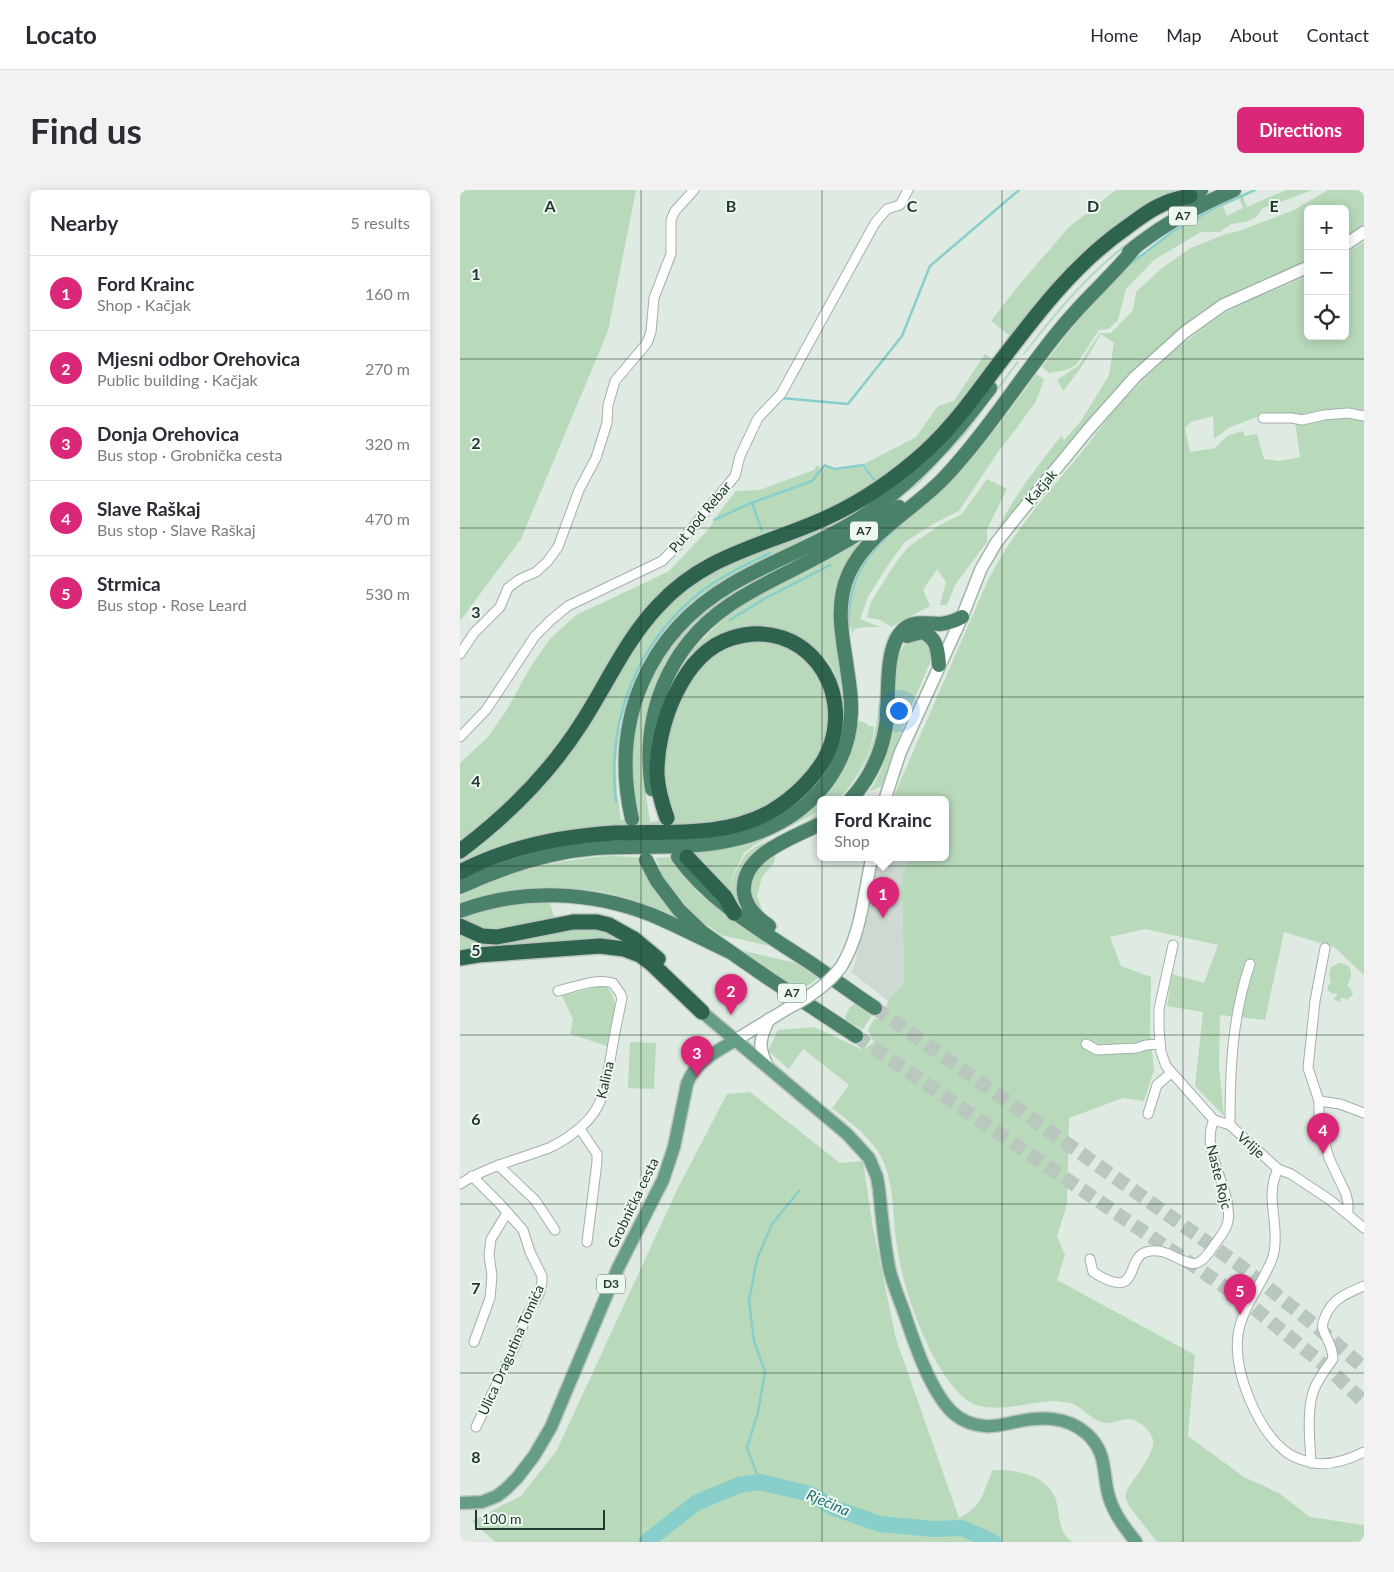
<!DOCTYPE html>
<meta charset="utf-8">
<style>
:root{--surface:#fff;--page:#f2f2f3;--text:#2b2b33;--muted:#7c7c81;--line:#e1e1e2;--accent:#db2777}
body{margin:0;font-family:Lato,sans-serif;background:var(--page);color:var(--text)}
.controls{position:absolute;right:15px;top:15px;display:grid;overflow:hidden;border-radius:8px;box-shadow:0 2px 12px #0003}
.controls button{width:45px;height:45px;display:grid;place-items:center;padding:0;border:0;border-bottom:1px solid var(--line);background:var(--surface);color:var(--text);font:25px sans-serif}
.scale{position:absolute;left:15px;bottom:12px;width:130px;box-sizing:border-box;padding-left:5px;border:2px solid #21392e;border-top:0;font-size:14px;line-height:18px;white-space:nowrap;color:#21392e;-webkit-text-stroke:4px #eff7f1;paint-order:stroke}
.you{position:absolute;left:438px;top:520px;width:18px;height:18px;margin:-12px;border:4px solid #fff;border-radius:50%;background:#1a73e8;box-shadow:0 0 0 8px #1a73e833}
.badge{display:grid;place-items:center;width:32px;height:32px;border-radius:50%;background:var(--accent);color:#fff;font-size:16px;font-weight:700}
.pin{position:absolute;translate:-50% -41px;filter:drop-shadow(0 1px 2px #0008)}
.pin::after{content:'';position:absolute;top:26px;width:18px;height:15px;background:inherit;clip-path:polygon(0 0,100% 0,50% 100%)}
.popup{position:absolute;left:357px;top:606px;width:132px;height:65px;box-sizing:border-box;display:grid;place-content:center;border-radius:8px;background:var(--surface);filter:drop-shadow(0 1px 4px #0005);font-size:16px;white-space:nowrap;color:var(--muted)}
.popup b{font-size:19px;color:var(--text)}
.popup::after{content:'';position:absolute;left:50%;top:100%;margin-left:-10px;border:10px solid transparent;border-top-color:var(--surface)}
.list{margin:0;padding:0;list-style:none}
h2{display:flex;justify-content:space-between;align-items:center;height:65px;margin:0;padding:0 20px;font-size:21px}
h2 small{font-size:16px;font-weight:400;color:var(--muted)}
.list li{display:grid;grid-template-columns:32px 1fr auto;gap:15px;align-items:center;box-sizing:border-box;height:75px;padding:0 20px;border-top:1px solid var(--line)}
.list b{display:block;font-size:19px;white-space:nowrap}
.list p{margin:0;font-size:16px;white-space:nowrap;color:var(--muted)}
.list em{font-size:16px;font-style:normal;color:var(--muted)}
.icon{flex:none;width:28px;height:28px;fill:none;stroke:currentColor;stroke-width:2;stroke-linecap:round;stroke-linejoin:round}
.map{position:relative;flex:none;width:904px;height:1352px;overflow:hidden;border-radius:8px}
header{display:flex;align-items:center;gap:30px;box-sizing:border-box;height:70px;padding:0 25px;background:var(--surface);border-bottom:1px solid var(--line)}
header strong{font-size:24px}
nav{display:flex;gap:28px;margin-inline-start:auto;font-size:18px}
.intro{display:flex;align-items:center;justify-content:space-between;box-sizing:border-box;height:120px;padding:0 30px}
h1{margin:0;font-size:35px}
.button{padding:12px 22px;border-radius:8px;background:var(--accent);color:#fff;font-size:18px;font-weight:700}
main{display:flex;gap:30px;padding:0 30px}
aside{flex:1;background:var(--surface);border-radius:8px;box-shadow:0 2px 12px #0003}
.map>svg:first-child{display:block}
.built{fill:#cdd9d1}
.green{fill:#b8dabb;fill-rule:evenodd}
.lines{fill:none;stroke-linecap:round;stroke-linejoin:round}
.stream{stroke:#88ceca;stroke-width:2.5}
.river{stroke:#88ceca;stroke-width:16}
.trunk-tunnel{stroke:#b9c7bf;stroke-width:14;stroke-dasharray:14 7;stroke-linecap:butt}
.minor-casing{stroke:#a2b1a9;stroke-width:11}
.secondary-casing{stroke:#9fb5a8;stroke-width:14}
.primary-casing{stroke:#bcc4c0;stroke-width:15}
.trunk-casing{stroke:#bcc4c0;stroke-width:16}
.motorway-casing{stroke:#bcc4c0;stroke-width:18}
.minor{stroke:#fff;stroke-width:9}
.secondary{stroke:#fff;stroke-width:11}
.primary{stroke:#659e84;stroke-width:12}
.trunk{stroke:#4a8169;stroke-width:14}
.motorway{stroke:#2e644e;stroke-width:15}
.secondary-bridge-casing{stroke:#9fb5a8;stroke-width:14;stroke-linecap:butt}
.secondary-bridge{stroke:#fff;stroke-width:11}
.grid{fill:none;stroke:#21392e;stroke-width:1;stroke-opacity:0.55}
.labels{text-anchor:middle;stroke-width:4;stroke-linejoin:round;paint-order:stroke}
.shield{fill:#eff7f1;stroke:#5f7268;stroke-width:1}
.shield-label{font-size:12px;font-weight:bold;fill:#21392e}
.street-label{font-size:14px;fill:#21392e;stroke:#eff7f1}
.water-label{font-size:15px;font-style:italic;fill:#1e726f;stroke:#eff7f1}
.grid-label{font-size:16px;text-anchor:middle;font-weight:bold;fill:#21392e;stroke:#eff7f1;stroke-width:4;stroke-linejoin:round;paint-order:stroke}
</style>
<header>
<strong>Locato</strong>
<nav><a>Home</a><a>Map</a><a>About</a><a>Contact</a></nav>
</header>
<div class="intro"><h1>Find us</h1><a class="button">Directions</a></div>
<main>
<aside>
<h2>Nearby<small>5 results</small></h2>
<ul class="list">
<li><span class="badge">1</span><div><b>Ford Krainc</b><p>Shop · Kačjak</p></div><em>160 m</em></li>
<li><span class="badge">2</span><div><b>Mjesni odbor Orehovica</b><p>Public building · Kačjak</p></div><em>270 m</em></li>
<li><span class="badge">3</span><div><b>Donja Orehovica</b><p>Bus stop · Grobnička cesta</p></div><em>320 m</em></li>
<li><span class="badge">4</span><div><b>Slave Raškaj</b><p>Bus stop · Slave Raškaj</p></div><em>470 m</em></li>
<li><span class="badge">5</span><div><b>Strmica</b><p>Bus stop · Rose Leard</p></div><em>530 m</em></li>
</ul>
</aside>
<div class="map">
<svg width="904" height="1352" viewBox="0 0 904 1352">
<rect width="100%" height="100%" fill="#dfeae3"/>
<path class="built" d="M417 667H449L442 687 444 793 428 811 391 782 395 774Z"/>
<g class="green">
<path d="M0 0H176L148 141 61 349 0 431Z"/>
<path d="M656 0H721L699 11 553 148 531 131 558 96 609 37Z"/>
<path d="M755 0H761C735 15 707 29 681 46 634 77 599 121 564 165L563 164C595 121 630 80 673 48 699 29 727 14 755 0Z"/>
<path d="M826 0H853L803 18 795 28 786 32 771 34 760 42H741L694 70 666 99 658 130 649 139 639 140 616 175 606 180 589 183 582 177C611 138 646 95 684 64 708 44 735 30 763 16L767 26 783 18 779 8 783 7 787 17Z"/>
<path d="M868 0H904V34L885 49V19H848V71C819 87 786 94 758 111 733 125 711 146 690 166 634 218 587 280 538 339 554 305 578 276 601 246L604 250 621 231 649 185 654 153 641 144 620 179 603 201 597 190 619 175 640 143H651L673 120 676 102 702 78 731 58 766 44 779 41 834 20Z"/>
<path d="M904 52V785L874 757 824 742 805 830 760 825 759 878 764 926 735 896 743 822 707 816 712 784 744 793 758 755 685 739 650 747 661 776 691 787 690 842 694 880 684 911 663 908 609 928 607 1014 597 1046 605 1065 597 1090 735 1165 728 1246 784 1287 819 1303 850 1327 904 1335V1352H697L669 1316 665 1307 667 1300C674 1289 692 1266 693 1254 694 1248 690 1242 685 1237 682 1234 674 1229 669 1229 662 1229 654 1233 647 1233 632 1232 624 1218 611 1213 606 1212 600 1212 596 1211 568 1211 527 1228 504 1208 468 1175 442 1098 436 1050 433 1026 434 999 425 976 416 950 392 934 372 918L389 895 343 859 329 879 308 861 318 840 354 837 403 860 414 852 408 840 414 829 424 830 428 811 444 793 442 687 449 667H486V609H433L439 594 528 390C552 344 584 307 617 268 629 253 640 238 652 223 684 187 721 152 762 125 789 108 820 100 848 85V146H885V64ZM802 225H834L840 267 820 271 804 269 797 244 785 246 783 241 767 246 755 258 730 262 725 238 731 232 753 226 754 249 770 237Z"/>
<path d="M525 164 536 172 502 218 419 295 404 274 456 247 478 216 494 211Z"/>
<path d="M557 171 559 172 505 245 460 293 421 324 291 396 210 469 193 503 186 534 181 570 190 632 212 629C209 621 205 612 204 603 196 564 221 491 253 466 266 455 283 451 300 451 322 451 342 463 355 481 366 497 372 520 367 540 359 572 337 600 306 616 269 635 224 638 183 645 122 655 61 665 0 675V670L39 641 82 598 127 539 150 496 173 459 194 431 231 395 261 376 382 328 385 331 260 393 237 409 207 440 179 482 161 530 156 572 157 604 161 630H178C176 618 173 607 172 595 169 540 186 485 223 442 236 426 254 414 270 403L454 294C495 258 525 214 557 171Z"/>
<path d="M576 184 584 189 576 211 556 239 538 262 499 321 473 334 445 352 428 375 408 407 400 429 420 437H405L394 439 392 445C390 431 389 417 392 403 403 358 465 319 496 285 526 254 551 219 576 184Z"/>
<path d="M357 275 363 281 366 277 373 280 402 276 417 297 222 387 113 537 71 591 0 655V573L28 547 46 521 71 476 90 449 116 425 189 391 209 381 248 340 261 320 276 301 299 300 354 280Z"/>
<path d="M527 289 547 299 527 339V352L495 395 487 415H480L486 392 477 379 463 400 470 416 431 437C423 431 418 428 407 428L411 412 434 375 448 357 480 335 502 324Z"/>
<path d="M399 352 375 416V448L385 500H382L372 477 360 462 340 448 321 440 288 437 272 441 211 502 207 501 216 483 235 457 267 425 289 411Z"/>
<path d="M431 441 432 442C416 470 423 503 419 534 415 566 403 582 386 607L381 609C411 576 417 543 420 500 421 478 420 460 431 441Z"/>
<path d="M462 449 467 451 471 461 470 473 446 528 422 596 410 601C428 571 432 551 436 517L434 514C435 493 431 470 447 452Z"/>
<path d="M399 531 406 533 409 536H414C413 563 397 589 379 609H362C385 586 392 562 399 531Z"/>
<path d="M360 611V621L294 655 284 663 273 685 270 698 274 685 285 665 295 657 329 641 360 623V628L309 653 278 707 280 714 266 703 233 667 211 668 209 663C264 661 319 652 360 611Z"/>
<path d="M316 662 314 673 302 687 297 706 303 722 319 737 317 738C298 723 281 701 298 678 302 672 311 667 316 662Z"/>
<path d="M149 666 177 667C188 691 205 710 222 730 183 711 135 694 90 700 60 704 30 711 0 716V706C49 681 95 670 149 666Z"/>
<path d="M209 667 221 684 241 706 314 757 261 745 239 729 221 710 204 689 196 668Z"/>
<path d="M89 709 95 730 34 742 0 732V727L29 717Z"/>
<path d="M124 737 151 743 184 763 0 764V742Z"/>
<path d="M284 761 336 773 358 788 339 802 283 763Z"/>
<path d="M879 773C894 774 893 786 887 796L890 797 893 804 887 810 881 807 880 812 873 809 878 804 871 803 868 800V796L871 792 869 785 871 777Z"/>
<path d="M140 796 147 797C162 813 151 837 147 856L110 844 113 829 102 806Z"/>
<path d="M397 812 413 824 403 839 386 831 385 827 390 817Z"/>
<path d="M170 852 196 853 194 899 168 898Z"/>
<path d="M290 902 380 973 403 971 413 1038 436 1149 499 1328C524 1315 522 1303 533 1280 555 1279 588 1285 596 1310 600 1324 598 1344 613 1352H35L12 1331 61 1306 97 1260 218 998 267 904Z"/>
</g>
<g class="lines">
<g class="stream">
<path d="M668 76 712 42 759 16 795 0"/>
<path d="M321 208 388 214 442 146 470 76 559 0"/>
<path d="M366 276 375 279 403 275 414 290"/>
<path d="M292 313 302 341"/>
<path d="M254 330 291 313 352 291 365 275"/>
<path d="M270 430 304 409 370 375"/>
<path d="M389 437C387 387 406 366 441 334"/>
<path d="M156 612C146 530 177 451 243 400 264 385 287 374 310 363"/>
<path d="M300 1292 287 1258 298 1222 305 1182 294 1151 289 1111 297 1069 312 1034 339 1001"/>
</g>
<path class="river" d="M186 1352 236 1313 279 1295 300 1292 350 1304 374 1318 420 1334 474 1339 502 1338 533 1352"/>
<g class="trunk-tunnel">
<path d="M415 818 782 1077 856 1136 904 1178"/>
<path d="M396 846 784 1110 868 1178 904 1212"/>
</g>
<g class="minor-casing">
<g id="minor">
<path d="M803 228H832L842 230 864 225 888 223 904 226"/>
<path d="M0 464 14 443 40 417 48 398 60 389 76 382 87 372 98 357 119 300 136 268 147 233 148 215 155 191 187 153 191 142 194 108 211 64V30L215 21 234 0"/>
<path d="M0 547 26 520 75 446 91 430 108 416 202 371 219 354 275 286 280 266 298 228 321 204 415 33 427 19 440 15 448 0"/>
<path d="M713 755 699 819V839L701 862 706 876 754 930 770 935 818 979 831 984 870 1010 904 1038"/>
<path d="M865 758 855 811 848 878 859 911V932L869 968 886 1004 888 1013V1024"/>
<path d="M626 854 637 860 677 858 686 855 700 854"/>
<path d="M859 911 880 914 904 923"/>
<path d="M688 924 697 895 711 883"/>
<path d="M770 935C770 880 772 827 790 774"/>
<path d="M120 939 137 964V972L127 1052"/>
<path d="M38 975 75 1010 95 1040"/>
<path d="M818 979C804 1008 820 1032 814 1062 813 1070 808 1078 804 1086 794 1105 781 1123 778 1145 773 1181 797 1239 825 1261 832 1267 841 1270 849 1272 867 1277 888 1270 904 1262"/>
<path d="M12 986 39 1013 63 1040 70 1062 82 1086V1092L79 1104 66 1127 56 1154 16 1237"/>
<path d="M0 994C28 976 59 969 89 958 97 954 105 950 112 944 143 923 145 900 151 865 154 846 158 827 162 808L160 803 153 793C135 788 115 797 98 801"/>
<path d="M630 1069 633 1082C681 1113 665 1068 686 1062 706 1055 724 1077 737 1073 744 1071 749 1062 753 1057 758 1049 767 1040 768 1031 773 998 739 962 754 930"/>
<path d="M14 1152 30 1108 32 1086 29 1065 31 1049 47 1023"/>
<path d="M851 1273C850 1252 847 1227 852 1206 855 1193 865 1180 873 1169 872 1152 867 1152 863 1139 862 1135 863 1131 865 1127 872 1109 887 1103 904 1096"/>
</g>
</g>
<g class="secondary-casing">
<g id="secondary">
<path d="M885 55 904 42"/>
<path d="M425 609 440 563 502 427 521 379 536 353 559 324 627 241 675 187 725 142 763 115 848 77"/>
<path d="M381 777C401 745 404 703 412 667"/>
<path d="M274 851 330 817"/>
<path d="M308 877C297 856 300 849 309 829"/>
</g>
</g>
<g class="primary-casing">
<g id="primary">
<path d="M242 822 387 944 409 968 417 987 419 999C422 1027 424 1055 430 1082 434 1096 439 1109 444 1122 454 1152 469 1198 491 1221 500 1230 512 1235 525 1236 535 1237 545 1234 555 1232 580 1227 606 1225 627 1244 648 1263 642 1283 649 1307 654 1324 665 1338 676 1352"/>
<path d="M0 1313 22 1312 37 1306 46 1299 57 1288 74 1266 91 1237 158 1078 203 990 214 957 227 894C235 872 255 862 274 851"/>
</g>
</g>
<g class="trunk-casing">
<g id="trunk">
<path d="M720 11 741 0"/>
<path d="M669 62C700 36 737 16 774 0"/>
<path d="M447 446 462 442C477 447 478 461 479 475"/>
<path d="M192 599C181 527 207 458 268 416 289 401 315 389 338 377 373 359 407 340 439 317"/>
<path d="M391 609C410 588 422 563 426 535 430 509 423 457 444 439 454 430 468 434 480 434 488 433 495 431 502 427"/>
<path d="M172 629C150 533 186 444 272 394 313 370 357 355 397 330 451 295 492 249 530 198"/>
<path d="M218 667C251 713 302 741 349 772 371 787 392 803 415 818"/>
<path d="M186 670 197 691 219 720 243 743 308 788 396 846"/>
<path d="M0 697C43 677 88 662 136 658 198 654 264 664 321 632 361 609 390 570 391 523 392 505 388 488 386 471 381 441 376 411 389 383 408 342 455 319 485 287 527 242 559 190 598 142 611 126 625 111 640 96 652 83 665 71 675 57"/>
<path d="M0 721C61 698 131 701 192 725 218 736 243 749 268 761"/>
<path d="M309 736C297 728 286 718 284 703 280 664 333 648 360 634"/>
</g>
</g>
<g class="motorway-casing">
<g id="motorway">
<path d="M0 661C48 625 89 584 121 534 147 494 165 451 198 416 242 368 294 358 352 334 394 317 433 291 466 261 491 238 511 211 531 184 572 130 611 76 667 37 678 29 689 20 701 15 710 10 720 8 730 6"/>
<path d="M227 667 265 707 274 723"/>
<path d="M0 682C48 657 102 646 155 643 207 641 263 648 310 622 333 609 357 586 368 562 396 497 343 426 272 448 222 463 196 537 197 585 198 600 202 614 207 628"/>
<path d="M0 736 22 746 37 747 113 732H137L149 735 174 749 198 769"/>
<path d="M0 768 18 765 140 756 164 759 180 765 192 774 242 822"/>
</g>
</g>
<use href="#minor" class="minor"/>
<use href="#secondary" class="secondary"/>
<use href="#primary" class="primary"/>
<use href="#trunk" class="trunk"/>
<use href="#motorway" class="motorway"/>
<g class="secondary-bridge-casing">
<path id="secondary-bridge" d="M330 817C350 807 367 795 381 777"/>
</g>
<use href="#secondary-bridge" class="secondary-bridge"/>
</g>
<path class="grid" d="M181 0V1352M362 0V1352M542 0V1352M723 0V1352M0 169H904M0 338H904M0 507H904M0 676H904M0 845H904M0 1014H904M0 1183H904"/>
<g class="labels">
<g class="shield">
<rect x="709" y="16.5" width="28" height="19" rx="4"/>
<rect x="390" y="331.5" width="28" height="19" rx="4"/>
<rect x="318" y="793.5" width="28" height="19" rx="4"/>
<rect x="137" y="1084.5" width="28" height="19" rx="4"/>
</g>
<g class="shield-label">
<text x="723" y="30">A7</text>
<text x="404" y="345">A7</text>
<text x="332" y="807">A7</text>
<text x="151" y="1098">D3</text>
</g>
<g class="street-label">
<text transform="translate(581 297) rotate(-50)" y="5">Kačjak</text>
<text transform="translate(240 327) rotate(-50)" y="5">Put pod Rebar</text>
<text transform="translate(145 890) rotate(-77)" y="5">Kalina</text>
<text transform="translate(791 955) rotate(42)" y="5">Vrlije</text>
<text transform="translate(759 987) rotate(76)" y="5">Naste Rojc</text>
<text transform="translate(173 1013) rotate(-64)" y="5">Grobnička cesta</text>
<text transform="translate(51 1160) rotate(-66)" y="5">Ulica Dragutina Tomića</text>
</g>
<g class="water-label">
<text transform="translate(368 1313) rotate(23)" y="5">Rječina</text>
</g>
</g>
<g class="grid-label">
<text x="90" y="22">A</text>
<text x="271" y="22">B</text>
<text x="452" y="22">C</text>
<text x="633" y="22">D</text>
<text x="814" y="22">E</text>
<text x="16" y="90">1</text>
<text x="16" y="259">2</text>
<text x="16" y="428">3</text>
<text x="16" y="597">4</text>
<text x="16" y="766">5</text>
<text x="16" y="935">6</text>
<text x="16" y="1104">7</text>
<text x="16" y="1273">8</text>
</g>
</svg>
<div class="controls">
<button>+</button>
<button>−</button>
<button><svg class="icon" aria-label="locate" viewBox="0 0 24 24"><circle cx="12" cy="12" r="6"/><path d="M12 2v4M12 18v4M2 12h4M18 12h4"/></svg></button>
</div>
<div class="scale">100 m</div>
<div class="you"></div>
<div class="pin badge" style="left:423px;top:728px">1</div>
<div class="popup"><b>Ford Krainc</b>Shop</div>
<div class="pin badge" style="left:271px;top:825px">2</div>
<div class="pin badge" style="left:237px;top:887px">3</div>
<div class="pin badge" style="left:863px;top:964px">4</div>
<div class="pin badge" style="left:780px;top:1125px">5</div>
</div>
</main>
